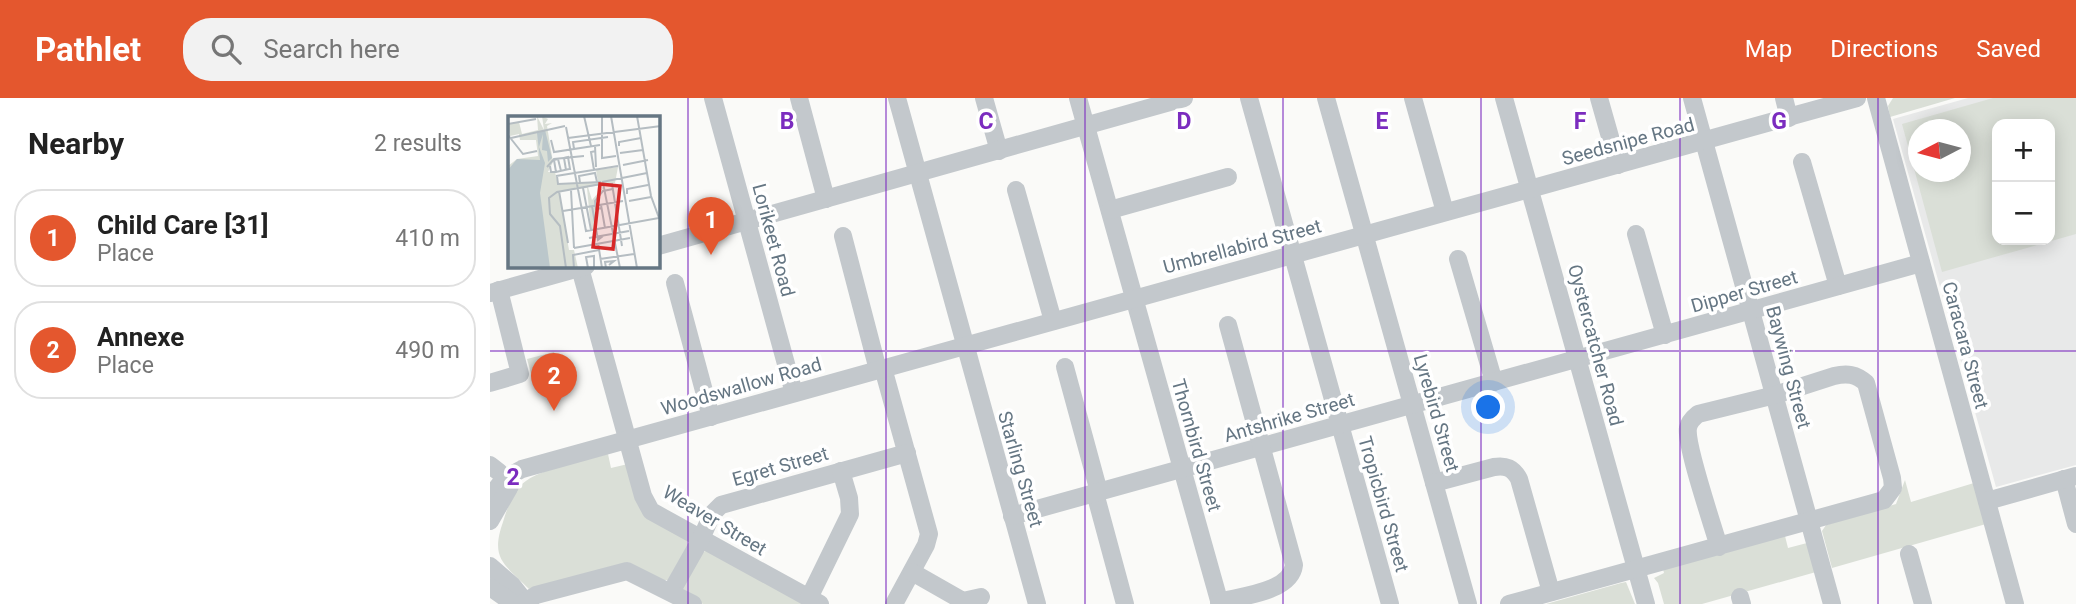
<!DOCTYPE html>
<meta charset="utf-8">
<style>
:root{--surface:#fff;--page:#f2f2f2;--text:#222;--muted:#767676;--line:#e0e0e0;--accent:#e4572e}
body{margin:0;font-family:Roboto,sans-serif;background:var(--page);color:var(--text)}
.controls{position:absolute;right:21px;top:21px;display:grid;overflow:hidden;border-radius:14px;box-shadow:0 4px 18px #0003}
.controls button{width:63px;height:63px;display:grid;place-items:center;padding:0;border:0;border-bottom:2px solid var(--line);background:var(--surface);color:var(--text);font:35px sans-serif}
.compass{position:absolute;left:1418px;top:21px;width:63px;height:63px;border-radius:50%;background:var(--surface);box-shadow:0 4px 18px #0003;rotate:264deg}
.you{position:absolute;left:999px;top:310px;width:24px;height:24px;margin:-18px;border:5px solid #fff;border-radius:50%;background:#1a73e8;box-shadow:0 0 0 10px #1a73e833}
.badge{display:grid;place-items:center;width:46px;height:46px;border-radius:50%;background:var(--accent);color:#fff;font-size:23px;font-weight:700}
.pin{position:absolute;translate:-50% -58px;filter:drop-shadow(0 2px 4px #0008)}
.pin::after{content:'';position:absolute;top:37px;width:24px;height:21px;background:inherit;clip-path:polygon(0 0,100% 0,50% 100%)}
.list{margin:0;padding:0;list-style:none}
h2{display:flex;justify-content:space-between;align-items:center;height:91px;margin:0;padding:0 28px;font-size:30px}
h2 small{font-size:23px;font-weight:400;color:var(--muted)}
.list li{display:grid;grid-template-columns:46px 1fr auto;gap:21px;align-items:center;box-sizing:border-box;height:98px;margin:0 14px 14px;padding:0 14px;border:2px solid var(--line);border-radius:28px}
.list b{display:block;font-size:26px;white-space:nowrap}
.list p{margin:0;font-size:23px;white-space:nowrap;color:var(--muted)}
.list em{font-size:23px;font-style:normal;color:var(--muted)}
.icon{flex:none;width:38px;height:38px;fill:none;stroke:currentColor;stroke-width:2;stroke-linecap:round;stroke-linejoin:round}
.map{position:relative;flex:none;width:1586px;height:506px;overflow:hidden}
header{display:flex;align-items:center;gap:42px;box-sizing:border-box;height:98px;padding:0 35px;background:var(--accent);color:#fff}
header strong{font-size:33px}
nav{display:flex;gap:38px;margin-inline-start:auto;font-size:24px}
.search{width:490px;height:63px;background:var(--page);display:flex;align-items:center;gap:18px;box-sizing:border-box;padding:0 24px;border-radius:28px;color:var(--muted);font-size:26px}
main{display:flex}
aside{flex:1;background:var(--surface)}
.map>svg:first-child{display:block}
.built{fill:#e8e9e9;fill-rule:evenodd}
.green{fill:#dadfd7;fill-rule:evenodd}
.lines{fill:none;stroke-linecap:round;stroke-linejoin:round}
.minor{stroke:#c3c8cc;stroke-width:18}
.grid{fill:none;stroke:#7b2cbf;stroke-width:2;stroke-opacity:0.55}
.labels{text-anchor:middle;stroke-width:7;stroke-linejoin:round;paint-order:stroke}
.street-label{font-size:19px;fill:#657683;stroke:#fff}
.inset-road{fill:none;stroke:#b5bdc2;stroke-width:2}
.view{fill:#d62828;fill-opacity:0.15;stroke:#d62828;stroke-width:3.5}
.inset-edge{fill:none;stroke:#657683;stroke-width:3.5}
.grid-label{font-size:23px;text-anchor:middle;font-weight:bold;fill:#7b2cbf;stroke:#fff;stroke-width:7;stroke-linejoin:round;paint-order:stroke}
</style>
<header>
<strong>Pathlet</strong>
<div class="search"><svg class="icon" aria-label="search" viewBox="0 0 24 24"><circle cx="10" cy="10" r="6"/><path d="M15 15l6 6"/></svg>Search here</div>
<nav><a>Map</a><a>Directions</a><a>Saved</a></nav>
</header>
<main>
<aside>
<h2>Nearby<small>2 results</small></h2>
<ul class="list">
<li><span class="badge">1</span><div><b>Child Care [31]</b><p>Place</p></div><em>410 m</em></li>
<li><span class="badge">2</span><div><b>Annexe</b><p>Place</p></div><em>490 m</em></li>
</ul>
</aside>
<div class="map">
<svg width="1586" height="506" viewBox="0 0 1586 506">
<rect width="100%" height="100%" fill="#fafaf8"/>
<path class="built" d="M1478 0H1586V367L1506 389 1403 21ZM1507 26H1560V142H1507ZM1428 32H1470V74H1428Z"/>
<g class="green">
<path d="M1403 0H1465L1400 19 1398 8Z"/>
<path d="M1503 0H1586V136L1452 174 1412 26ZM1507 26H1560V142H1507ZM1428 32H1470V74H1428Z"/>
<path d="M64 254 69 272 42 279 37 261Z"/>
<path d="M118 356 121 370 138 366 151 411 196 440 198 447 178 482H170L138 464 39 491C14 466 0 461 13 424 17 411 22 395 32 386 52 369 94 363 118 356Z"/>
<path d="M1415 382 1421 404 1484 385 1496 426 1342 470 1332 433 1336 427 1406 406Z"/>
<path d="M1295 438 1298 450 1317 445 1326 474 1212 506H1174L1168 485 1164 480 1174 475 1173 471Z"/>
<path d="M217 452 313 506H213L189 493 209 457Z"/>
<path d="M1136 484 1145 506H1056L1131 485Z"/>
</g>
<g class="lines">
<g class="minor">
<path d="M223 0 304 295"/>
<path d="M309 0 336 101"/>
<path d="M407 0 547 506"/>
<path d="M494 0 509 53"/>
<path d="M588 0 730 506"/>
<path d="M759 0 900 506"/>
<path d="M836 0 978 506"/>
<path d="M923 0 955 114"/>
<path d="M1014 0 1156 506"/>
<path d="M1109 0 1128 67"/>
<path d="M1202 0 1342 506"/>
<path d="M1294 0 1299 20"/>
<path d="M1386 0 1525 506"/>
<path d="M1312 64 1348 188"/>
<path d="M526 92 563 223"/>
<path d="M620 112 738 79"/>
<path d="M1146 136 1175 237"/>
<path d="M353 138 388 272"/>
<path d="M168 148 694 0"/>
<path d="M968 161 1004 284"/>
<path d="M90 170 153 398 161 413 330 506"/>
<path d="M185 185 221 319"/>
<path d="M0 195 96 168"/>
<path d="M575 269 609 394"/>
<path d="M393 270 439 436 436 447 404 506"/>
<path d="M0 285 30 276 9 192"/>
<path d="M0 367 9 374 20 388"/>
<path d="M1574 381 1586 426"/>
<path d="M944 385 1004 369C1016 367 1023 370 1029 381L1061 494"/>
<path d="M605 395 635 506"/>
<path d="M0 399 14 381 32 371 1367 0"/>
<path d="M1497 403 1586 378"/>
<path d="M522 418 1431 165"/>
<path d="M0 423 19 390"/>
<path d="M1419 456 1433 506"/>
<path d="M0 468 22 487 37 506"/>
<path d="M422 474 473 503 491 499"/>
<path d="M0 489 24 506"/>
<path d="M181 494 211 441 222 416 231 407 417 355"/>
<path d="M1250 499 1252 506"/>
<path d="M319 500 360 416 359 400 351 373"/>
<path d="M729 504C751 498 801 494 804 467L738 227"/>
<path d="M32 506 46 497 137 473 203 506"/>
<path d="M1019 506 1394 402 1403 390 1402 380 1376 285C1366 276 1357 275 1344 278L1285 297 1208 316C1203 320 1199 324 1198 330 1195 346 1223 428 1229 449"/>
</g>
</g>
<path class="grid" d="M198 0V506M396 0V506M595 0V506M793 0V506M991 0V506M1190 0V506M1388 0V506M0 253H1586"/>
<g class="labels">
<g class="street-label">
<text transform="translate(1138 43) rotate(-15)" y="7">Seedsnipe Road</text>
<text transform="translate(284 142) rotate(75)" y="7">Lorikeet Road</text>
<text transform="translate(752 148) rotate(-15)" y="7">Umbrellabird Street</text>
<text transform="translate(1254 193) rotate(-16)" y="7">Dipper Street</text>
<text transform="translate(1106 247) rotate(75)" y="7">Oystercatcher Road</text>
<text transform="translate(1476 247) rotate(75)" y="7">Caracara Street</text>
<text transform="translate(1299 269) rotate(75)" y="7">Baywing Street</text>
<text transform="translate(251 288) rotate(-16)" y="7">Woodswallow Road</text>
<text transform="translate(947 315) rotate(74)" y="7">Lyrebird Street</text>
<text transform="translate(799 319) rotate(-16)" y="7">Antshrike Street</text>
<text transform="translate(707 347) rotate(74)" y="7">Thornbird Street</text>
<text transform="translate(290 368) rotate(-16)" y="7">Egret Street</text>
<text transform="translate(531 371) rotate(74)" y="7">Starling Street</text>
<text transform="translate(894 406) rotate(74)" y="7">Tropicbird Street</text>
<text transform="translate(225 422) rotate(31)" y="7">Weaver Street</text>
</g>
</g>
<g transform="translate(18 18)">
<rect width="152" height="152" fill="#fafaf8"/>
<path d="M29 0 36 14 34 0 40 3 37 8 44 7 39 10 45 46 40 56H47L50 68 90 66 88 54 110 51 107 67 80 71 84 84 96 70 87 86 88 113 83 114 79 72 51 75 61 134H66L70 152H0V50L9 43 30 40 28 24H12L11 18 2 20 0 8 11 6 14 18 30 14Z" fill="#dadfd7"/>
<path d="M37 14 44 42 40 46 39 35 34 34 35 18 31 31 37 47 32 77 42 152H0V54L9 43 32 44 29 17Z" fill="#bbc7cb"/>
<path class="inset-road" d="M76 0 83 30M94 0V42L108 40M103 0 129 152M0 8 28 3M58 11 78 115 151 102 143 80 129 0M0 19 15 38 29 35M3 22 57 10M60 22 153 10M43 24 46 36 92 29M87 30 88 51M111 30V26L133 22M66 33 65 26 100 21M112 37 135 34M115 49 140 44M42 50 43 56H48L61 53H62L60 41 56 42 58 54M39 51 46 43 76 40M86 54 83 36 88 35M48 56 46 44 50 43 53 55M48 60 110 50M49 60 50 68 93 66M94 66 139 57M72 67 71 60 87 57 89 66M95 67 112 152M97 69 104 68 114 130M75 72 83 114M63 74 66 132M51 75 60 127M119 78V73L140 69M121 85 143 81M93 89 97 112M84 90 90 124 95 120M94 92 88 93 87 85 95 75 105 73M55 95 115 85M81 122 121 115M90 127 94 152M66 132 122 122M92 143 126 138M58 152 52 110 42 98 41 82 49 76 93 68M66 152 65 139 91 134M80 152 78 141 86 140V152M98 152 97 146 106 145 101 149"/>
<path class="view" d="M92 68 112 70 105 133 85 131Z"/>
<rect width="152" height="152" class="inset-edge"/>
</g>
<g class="grid-label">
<text x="297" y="31">B</text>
<text x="496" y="31">C</text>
<text x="694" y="31">D</text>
<text x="892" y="31">E</text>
<text x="1090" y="31">F</text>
<text x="1289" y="31">G</text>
<text x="23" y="387">2</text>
</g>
</svg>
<div class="controls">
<button>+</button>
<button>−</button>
</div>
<svg class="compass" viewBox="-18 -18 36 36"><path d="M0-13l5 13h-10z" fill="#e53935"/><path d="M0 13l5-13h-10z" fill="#767676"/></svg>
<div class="you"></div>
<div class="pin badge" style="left:221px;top:157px">1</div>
<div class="pin badge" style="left:64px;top:313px">2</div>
</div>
</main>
